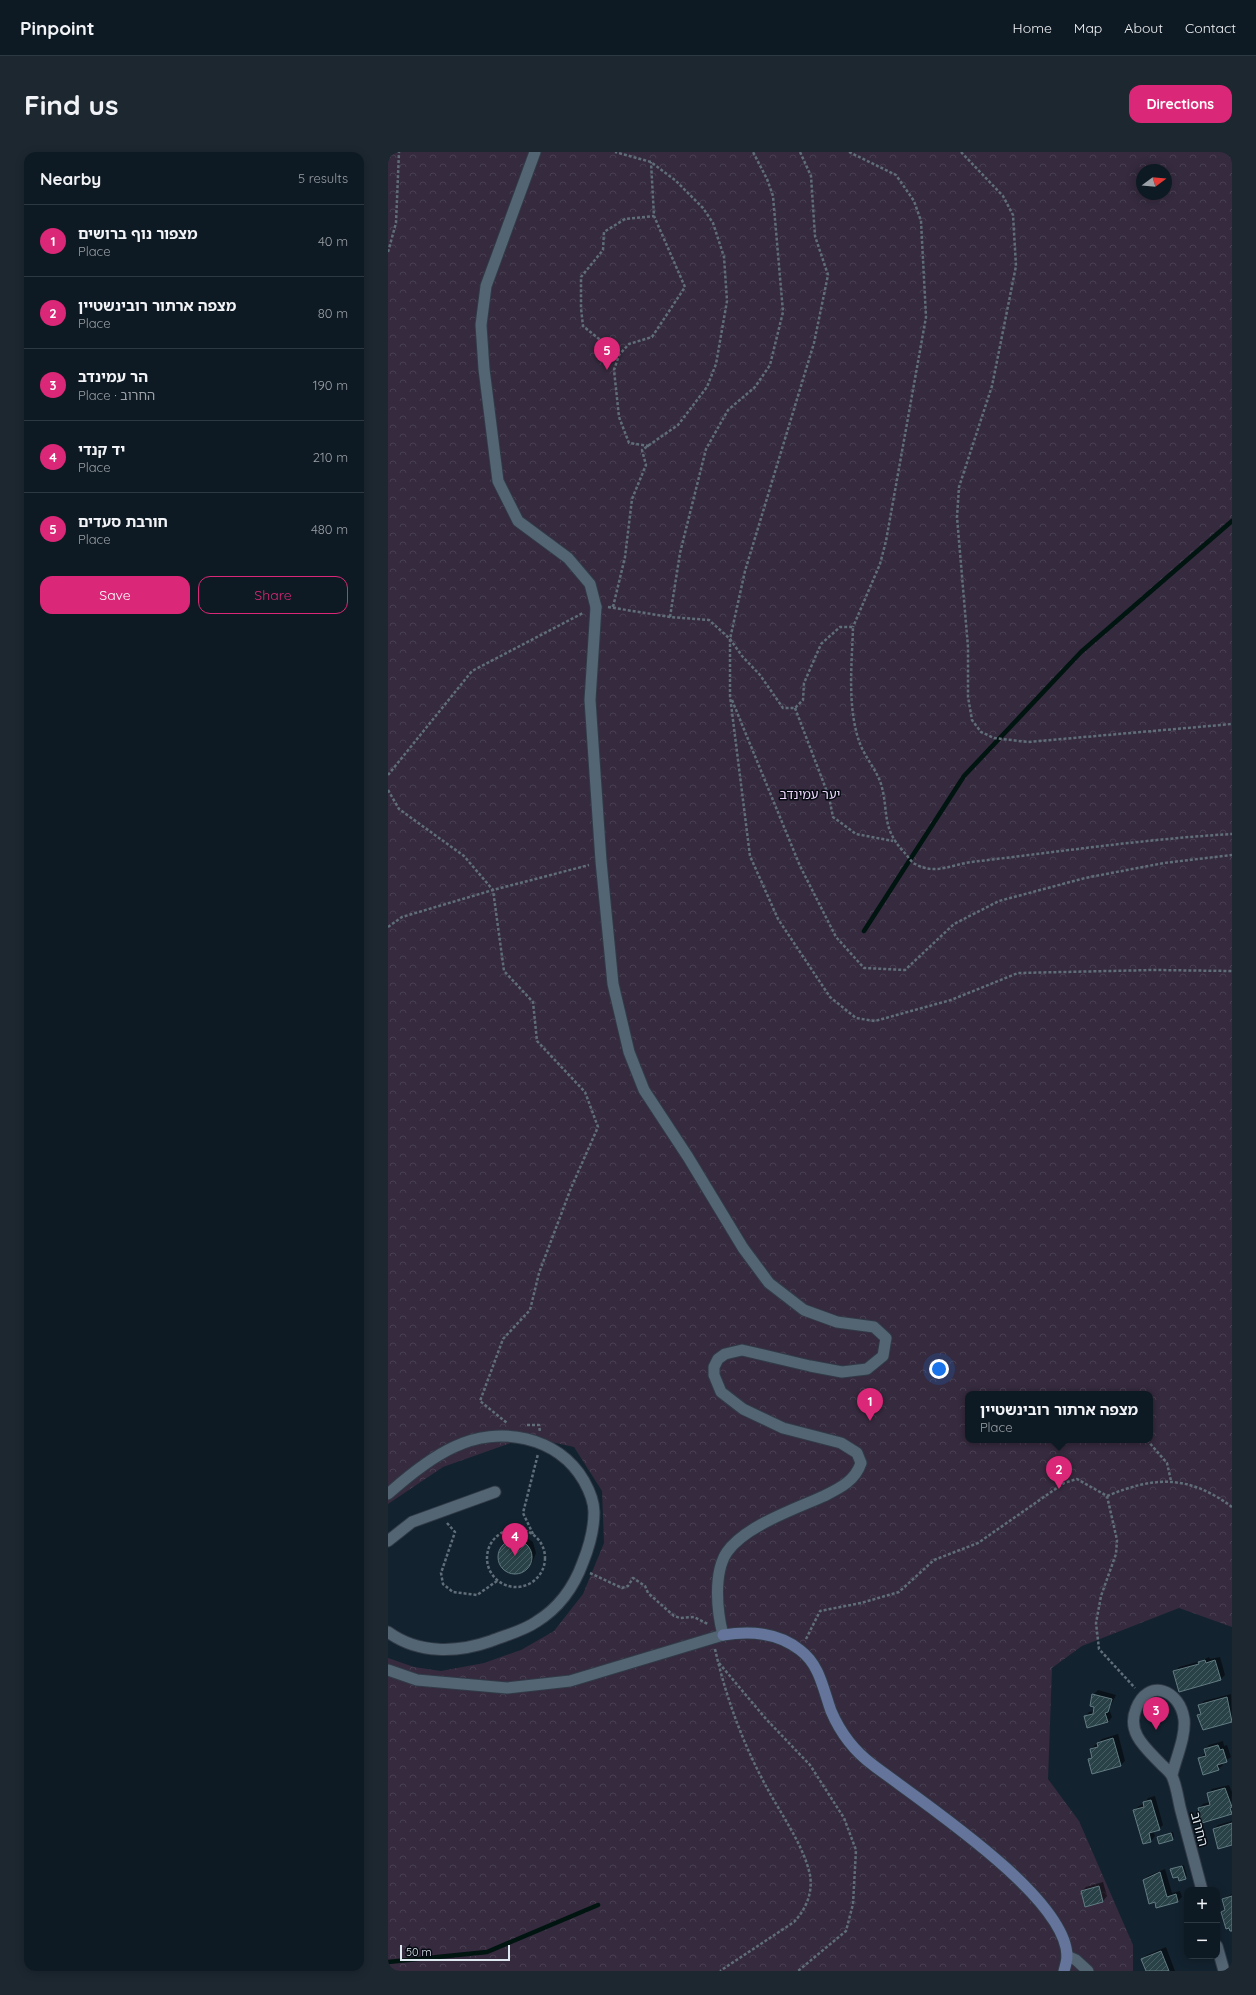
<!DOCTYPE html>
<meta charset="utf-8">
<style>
:root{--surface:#0e1a23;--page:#1c2730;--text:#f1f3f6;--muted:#9ba1a6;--line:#2e3841;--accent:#db2777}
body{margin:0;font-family:Quicksand,"Noto Sans Hebrew",sans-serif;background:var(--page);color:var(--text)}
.controls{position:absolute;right:12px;bottom:12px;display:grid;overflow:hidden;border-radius:8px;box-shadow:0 2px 10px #0003}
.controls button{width:36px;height:36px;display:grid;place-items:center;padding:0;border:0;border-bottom:1px solid var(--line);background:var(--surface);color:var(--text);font:20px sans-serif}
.compass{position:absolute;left:748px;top:12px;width:36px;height:36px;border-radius:50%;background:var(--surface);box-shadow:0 2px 10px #0003;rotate:74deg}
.scale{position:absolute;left:12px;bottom:10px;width:110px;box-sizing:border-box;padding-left:4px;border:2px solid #dde7f0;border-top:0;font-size:11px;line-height:14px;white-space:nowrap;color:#dde7f0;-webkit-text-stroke:3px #050b11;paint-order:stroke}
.you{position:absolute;left:551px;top:1217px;width:14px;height:14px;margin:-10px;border:3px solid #fff;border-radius:50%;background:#1a73e8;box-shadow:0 0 0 6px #1a73e833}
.badge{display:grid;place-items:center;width:26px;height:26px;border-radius:50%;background:var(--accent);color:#fff;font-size:13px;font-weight:700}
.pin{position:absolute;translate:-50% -33px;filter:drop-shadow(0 1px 2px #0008)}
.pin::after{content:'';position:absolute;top:21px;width:14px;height:12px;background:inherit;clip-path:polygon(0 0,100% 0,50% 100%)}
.popup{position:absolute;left:577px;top:1239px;width:188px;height:52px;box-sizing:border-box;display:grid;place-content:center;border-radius:8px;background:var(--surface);filter:drop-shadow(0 1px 3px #0005);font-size:13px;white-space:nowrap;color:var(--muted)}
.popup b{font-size:15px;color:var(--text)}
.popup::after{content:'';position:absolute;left:50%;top:100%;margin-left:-8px;border:8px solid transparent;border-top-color:var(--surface)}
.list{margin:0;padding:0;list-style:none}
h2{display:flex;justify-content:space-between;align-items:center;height:52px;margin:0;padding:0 16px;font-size:17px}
h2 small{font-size:13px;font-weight:400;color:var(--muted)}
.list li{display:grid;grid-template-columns:26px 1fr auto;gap:12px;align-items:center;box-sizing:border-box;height:72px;padding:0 16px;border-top:1px solid var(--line)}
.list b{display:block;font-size:15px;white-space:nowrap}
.list p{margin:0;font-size:13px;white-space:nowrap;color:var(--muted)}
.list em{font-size:13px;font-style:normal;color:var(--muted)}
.actions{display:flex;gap:8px;padding:12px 16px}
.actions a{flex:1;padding:9px 0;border:1px solid var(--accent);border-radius:12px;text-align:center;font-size:14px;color:var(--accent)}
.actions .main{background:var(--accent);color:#fff}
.map{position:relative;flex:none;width:844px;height:1819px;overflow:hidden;border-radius:12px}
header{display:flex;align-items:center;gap:24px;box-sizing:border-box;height:56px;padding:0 20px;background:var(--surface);border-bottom:1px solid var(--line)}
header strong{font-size:19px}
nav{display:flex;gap:22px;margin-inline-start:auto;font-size:14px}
.intro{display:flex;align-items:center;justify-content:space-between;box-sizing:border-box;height:96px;padding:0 24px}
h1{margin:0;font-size:28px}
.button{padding:10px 18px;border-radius:12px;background:var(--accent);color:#fff;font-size:14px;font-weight:700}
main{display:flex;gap:24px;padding:0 24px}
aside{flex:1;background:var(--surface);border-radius:12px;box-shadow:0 2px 10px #0003}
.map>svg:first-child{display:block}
.forest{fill:url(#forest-crowns);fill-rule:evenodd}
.shadow{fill:#0007}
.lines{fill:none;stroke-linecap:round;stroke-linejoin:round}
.stream{stroke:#001410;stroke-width:4.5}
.building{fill:url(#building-hatch);stroke:#627c83}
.minor-casing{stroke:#313b47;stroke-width:13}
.tertiary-casing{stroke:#313b47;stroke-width:13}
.secondary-casing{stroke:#313b47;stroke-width:13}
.path{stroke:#606e79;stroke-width:2.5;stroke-dasharray:3 2;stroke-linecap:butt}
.minor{stroke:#536473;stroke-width:11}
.tertiary{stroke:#536473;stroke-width:11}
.secondary{stroke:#65749a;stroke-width:11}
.labels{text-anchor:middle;stroke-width:3;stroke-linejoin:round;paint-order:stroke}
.park-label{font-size:13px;fill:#ecd7fd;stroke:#050b11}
.street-label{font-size:13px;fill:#dde7f0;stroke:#050b11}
</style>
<header>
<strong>Pinpoint</strong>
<nav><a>Home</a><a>Map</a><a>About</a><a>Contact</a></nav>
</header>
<div class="intro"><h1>Find us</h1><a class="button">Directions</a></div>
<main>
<aside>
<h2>Nearby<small>5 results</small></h2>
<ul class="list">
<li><span class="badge">1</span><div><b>מצפור נוף ברושים</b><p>Place</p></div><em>40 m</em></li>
<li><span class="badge">2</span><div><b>מצפה ארתור רובינשטיין</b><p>Place</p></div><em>80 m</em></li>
<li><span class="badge">3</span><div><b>הר עמינדב</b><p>Place · החרוב</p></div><em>190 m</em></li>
<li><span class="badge">4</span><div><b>יד קנדי</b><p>Place</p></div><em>210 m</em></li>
<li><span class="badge">5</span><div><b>חורבת סעדים</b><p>Place</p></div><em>480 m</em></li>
</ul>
<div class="actions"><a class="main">Save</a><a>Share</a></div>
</aside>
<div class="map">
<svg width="844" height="1819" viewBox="0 0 844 1819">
<defs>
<pattern id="forest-crowns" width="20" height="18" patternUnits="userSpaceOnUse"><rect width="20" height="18" fill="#352a3e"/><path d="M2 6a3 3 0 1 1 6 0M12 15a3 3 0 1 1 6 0" fill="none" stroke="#483f51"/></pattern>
<pattern id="building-hatch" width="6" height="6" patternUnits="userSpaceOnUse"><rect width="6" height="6" fill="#294248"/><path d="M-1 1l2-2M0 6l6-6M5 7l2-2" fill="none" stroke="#485d63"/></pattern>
</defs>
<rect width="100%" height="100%" fill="#13222f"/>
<path class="forest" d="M0 0H844V1475L791 1456 694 1494 664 1516 660 1627 691 1669 745 1793V1819H0V1506L26 1515 53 1519 96 1511 133 1498 166 1479 195 1442 216 1391 214 1339 186 1295 140 1285 55 1315 0 1352ZM754 18H778V42H754ZM580 1242H762V1288H580Z"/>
<g class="shadow">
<path d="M136 1384 145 1390 148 1401 144 1411 135 1419 124 1421 119 1420 112 1412 111 1402 121 1388 125 1385Z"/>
<path d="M821 1505 822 1507 832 1505 837 1523 833 1527 792 1539 787 1520 791 1515 813 1509Z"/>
<path d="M710 1538 728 1543 721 1557 724 1565 720 1570 697 1565 701 1560 706 1559 705 1543Z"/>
<path d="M843 1542 844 1569 816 1577 810 1563 813 1560 812 1554 816 1549Z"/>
<path d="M730 1582 737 1609 733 1613 705 1621 701 1607 705 1603 703 1597 714 1587Z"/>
<path d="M835 1589 836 1594 839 1593 843 1605 834 1611 835 1613 830 1617 811 1606 818 1601 817 1597 821 1593Z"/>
<path d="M841 1633 844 1640 843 1661 811 1656 815 1652 822 1650 820 1642 824 1637Z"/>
<path d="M767 1644 775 1673 771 1677 765 1679 767 1684 763 1689 746 1658 751 1654 756 1652 760 1646Z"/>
<path d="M844 1669V1692L826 1677 830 1673Z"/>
<path d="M785 1680 786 1685 784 1687 771 1685Z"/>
<path d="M796 1713 799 1724 797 1726 783 1718Z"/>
<path d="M777 1717 784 1741 792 1739 794 1745 789 1750 767 1749 756 1728 760 1724Z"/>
<path d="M715 1730 719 1744 715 1749 698 1754 694 1739 698 1735Z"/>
<path d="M844 1742V1778L834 1760 838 1756 835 1747Z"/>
<path d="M778 1795 787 1819H759L754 1807 759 1803Z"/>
</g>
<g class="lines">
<g class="stream">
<path d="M476 779 576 624 693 500 844 369"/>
<path d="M0 1810 99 1800 210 1753"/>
</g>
</g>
<g class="building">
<circle cx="127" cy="1405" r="17"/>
<path d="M817 1508 818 1511 827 1508 833 1528 791 1540 785 1519 811 1512 810 1510Z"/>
<path d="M704 1542 724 1547 720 1560 717 1561 720 1570 699 1576 696 1564 705 1562 706 1555 702 1554Z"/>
<path d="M839 1545 844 1570 815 1578 809 1563 813 1562 810 1553Z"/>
<path d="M725 1586 733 1614 704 1622 700 1607 704 1606 702 1597 710 1595 709 1591Z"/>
<path d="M830 1593 832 1598 835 1597 839 1610 829 1613 831 1618 815 1623 810 1606 818 1604 816 1597Z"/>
<path d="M837 1636 844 1655 842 1656 844 1662 814 1671 810 1656 822 1653 819 1641Z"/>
<path d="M763 1648 772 1678 761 1681 763 1690 755 1692 745 1658 756 1655 755 1650Z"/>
<path d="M844 1671V1693L830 1697 825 1677Z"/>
<path d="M783 1681 785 1688 771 1692 769 1685Z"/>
<path d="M794 1714 798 1727 791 1729 790 1725 785 1726 782 1717Z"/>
<path d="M772 1720 779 1745 788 1742 790 1750 768 1756 767 1750 761 1752 755 1728Z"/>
<path d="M711 1734 715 1750 697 1755 693 1739Z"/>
<path d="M844 1744V1779H842L841 1776 838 1777 833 1760 837 1758 834 1747Z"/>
<path d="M773 1799 781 1819H758L753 1807Z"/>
</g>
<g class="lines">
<g class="minor-casing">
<g id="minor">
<path d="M147 0 98 134 93 173 96 217 110 329 130 369 180 406 202 432 208 455"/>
<path d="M0 1342C18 1326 44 1305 66 1295 111 1273 170 1284 196 1329 201 1338 206 1349 206 1360 206 1376 201 1395 195 1410 186 1435 171 1456 148 1470 135 1479 118 1483 103 1489 69 1501 30 1502 0 1480"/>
<path d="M0 1389 24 1370 107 1340"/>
<path d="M0 1518 29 1528 119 1536 182 1529 335 1483"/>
<path d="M784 1623C788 1606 798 1584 796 1567 792 1538 760 1525 748 1557 738 1581 759 1597 774 1613 777 1616 782 1620 784 1624 789 1635 790 1648 793 1659 800 1685 807 1712 814 1738"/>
<path d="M829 1794 836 1819"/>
<path d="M679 1804 688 1808 700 1819"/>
</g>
</g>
<g class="tertiary-casing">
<path id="tertiary" d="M208 455 202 548 213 709 225 832 241 900 256 938 300 1005 355 1096 381 1131 416 1158 449 1170 486 1175 498 1186 495 1204 479 1217 454 1220 422 1214 354 1198 337 1202 330 1207 326 1215V1223L333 1240 355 1257 395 1276 453 1291 469 1301 473 1311C467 1329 452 1336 436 1344 407 1357 357 1374 339 1400 325 1421 329 1460 335 1483"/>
</g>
<g class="secondary-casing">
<path id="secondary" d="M335 1483C362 1479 389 1480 412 1498 432 1513 435 1537 443 1559 452 1580 466 1599 485 1613 532 1649 678 1744 679 1804 679 1809 677 1815 676 1819"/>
</g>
<g class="path">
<path d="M412 0 423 24 427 84 440 123 426 191 357 419 342 487V544L362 704 390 767 442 845 468 866 487 869 563 848 630 821 766 818 844 819"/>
<path d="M461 0 508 23 526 49 533 69 538 165 498 389 492 412 465 475"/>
<path d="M573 0 615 44 625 63 628 114 604 234 571 335 569 365 580 495V545L584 568 593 580 606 586 640 590 844 572"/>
<path d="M0 100 8 71 11 0"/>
<path d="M231 203 195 174 193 156V125L215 98 216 80 237 67 266 64"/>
<path d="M261 294 241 291 231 265 226 218 231 203 241 192 264 185 297 135 266 64 263 10"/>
<path d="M220 455 282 465 321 468 342 487 354 504 372 523 395 556H407L415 548 416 531 433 492 452 475H465C464 512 459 553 471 589 476 604 488 617 493 632 501 659 493 675 515 699 519 703 523 710 527 712 547 723 563 713 583 710 670 700 756 687 844 682"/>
<path d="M225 455 237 405 244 347 258 313 254 298 290 273 319 235 328 212 339 149 336 105 325 71 315 56 287 28 263 10 227 0"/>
<path d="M282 465 292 401 318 297 340 258 367 235 382 213 395 160 385 44 379 27 365 0"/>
<path d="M344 548 412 714 448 785 476 816 517 818 566 772 611 749 697 726 776 711 844 703"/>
<path d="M407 556 441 645 445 665 468 682 505 689"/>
<path d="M0 623 84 519 195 461"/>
<path d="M0 638 11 657 76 704 105 738 116 819 145 850 149 889 197 940 210 975 183 1036 151 1121 142 1158 115 1187 92 1249 119 1271"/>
<path d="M0 775 14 765 105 738 201 713"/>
<path d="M139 1273H151L152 1280"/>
<path d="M759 1288 779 1311 783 1329"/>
<path d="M719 1344C767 1324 801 1323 844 1355"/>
<path d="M59 1371 67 1380 53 1421 55 1432 65 1440 89 1443 109 1429"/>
<circle cx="128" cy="1406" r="29"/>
<path d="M145 1382 135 1361 150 1302"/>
<path d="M202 1421 234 1436 240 1434 245 1426 257 1434 260 1441 286 1464 292 1466 306 1465 320 1472"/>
<path d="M418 1487 432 1459 473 1451 511 1440 546 1408 590 1391 676 1331 689 1327 719 1344 729 1388 728 1402 713 1444 708 1471 711 1497 747 1536"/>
<path d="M327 1497C338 1546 355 1592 379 1636 393 1662 416 1694 422 1723 425 1741 418 1757 406 1770L332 1819"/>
<path d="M331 1511 378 1567 422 1613 456 1666 468 1698 465 1752 458 1779 410 1819"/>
</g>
<use href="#minor" class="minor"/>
<use href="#tertiary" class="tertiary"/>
<use href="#secondary" class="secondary"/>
</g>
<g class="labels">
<g class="park-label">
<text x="422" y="647">יער עמינדב</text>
</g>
<g class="street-label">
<text transform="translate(812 1677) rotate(75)" y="5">החרוב</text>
</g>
</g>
</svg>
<div class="controls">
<button>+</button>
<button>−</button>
</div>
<svg class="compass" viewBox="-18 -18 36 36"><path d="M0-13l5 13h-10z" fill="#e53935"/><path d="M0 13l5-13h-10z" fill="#9ba1a6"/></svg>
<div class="scale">50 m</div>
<div class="you"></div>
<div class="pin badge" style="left:482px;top:1269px">1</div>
<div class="pin badge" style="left:671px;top:1337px">2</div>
<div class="popup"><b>מצפה ארתור רובינשטיין</b>Place</div>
<div class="pin badge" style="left:768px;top:1578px">3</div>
<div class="pin badge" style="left:127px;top:1404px">4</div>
<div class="pin badge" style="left:219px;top:218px">5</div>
</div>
</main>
